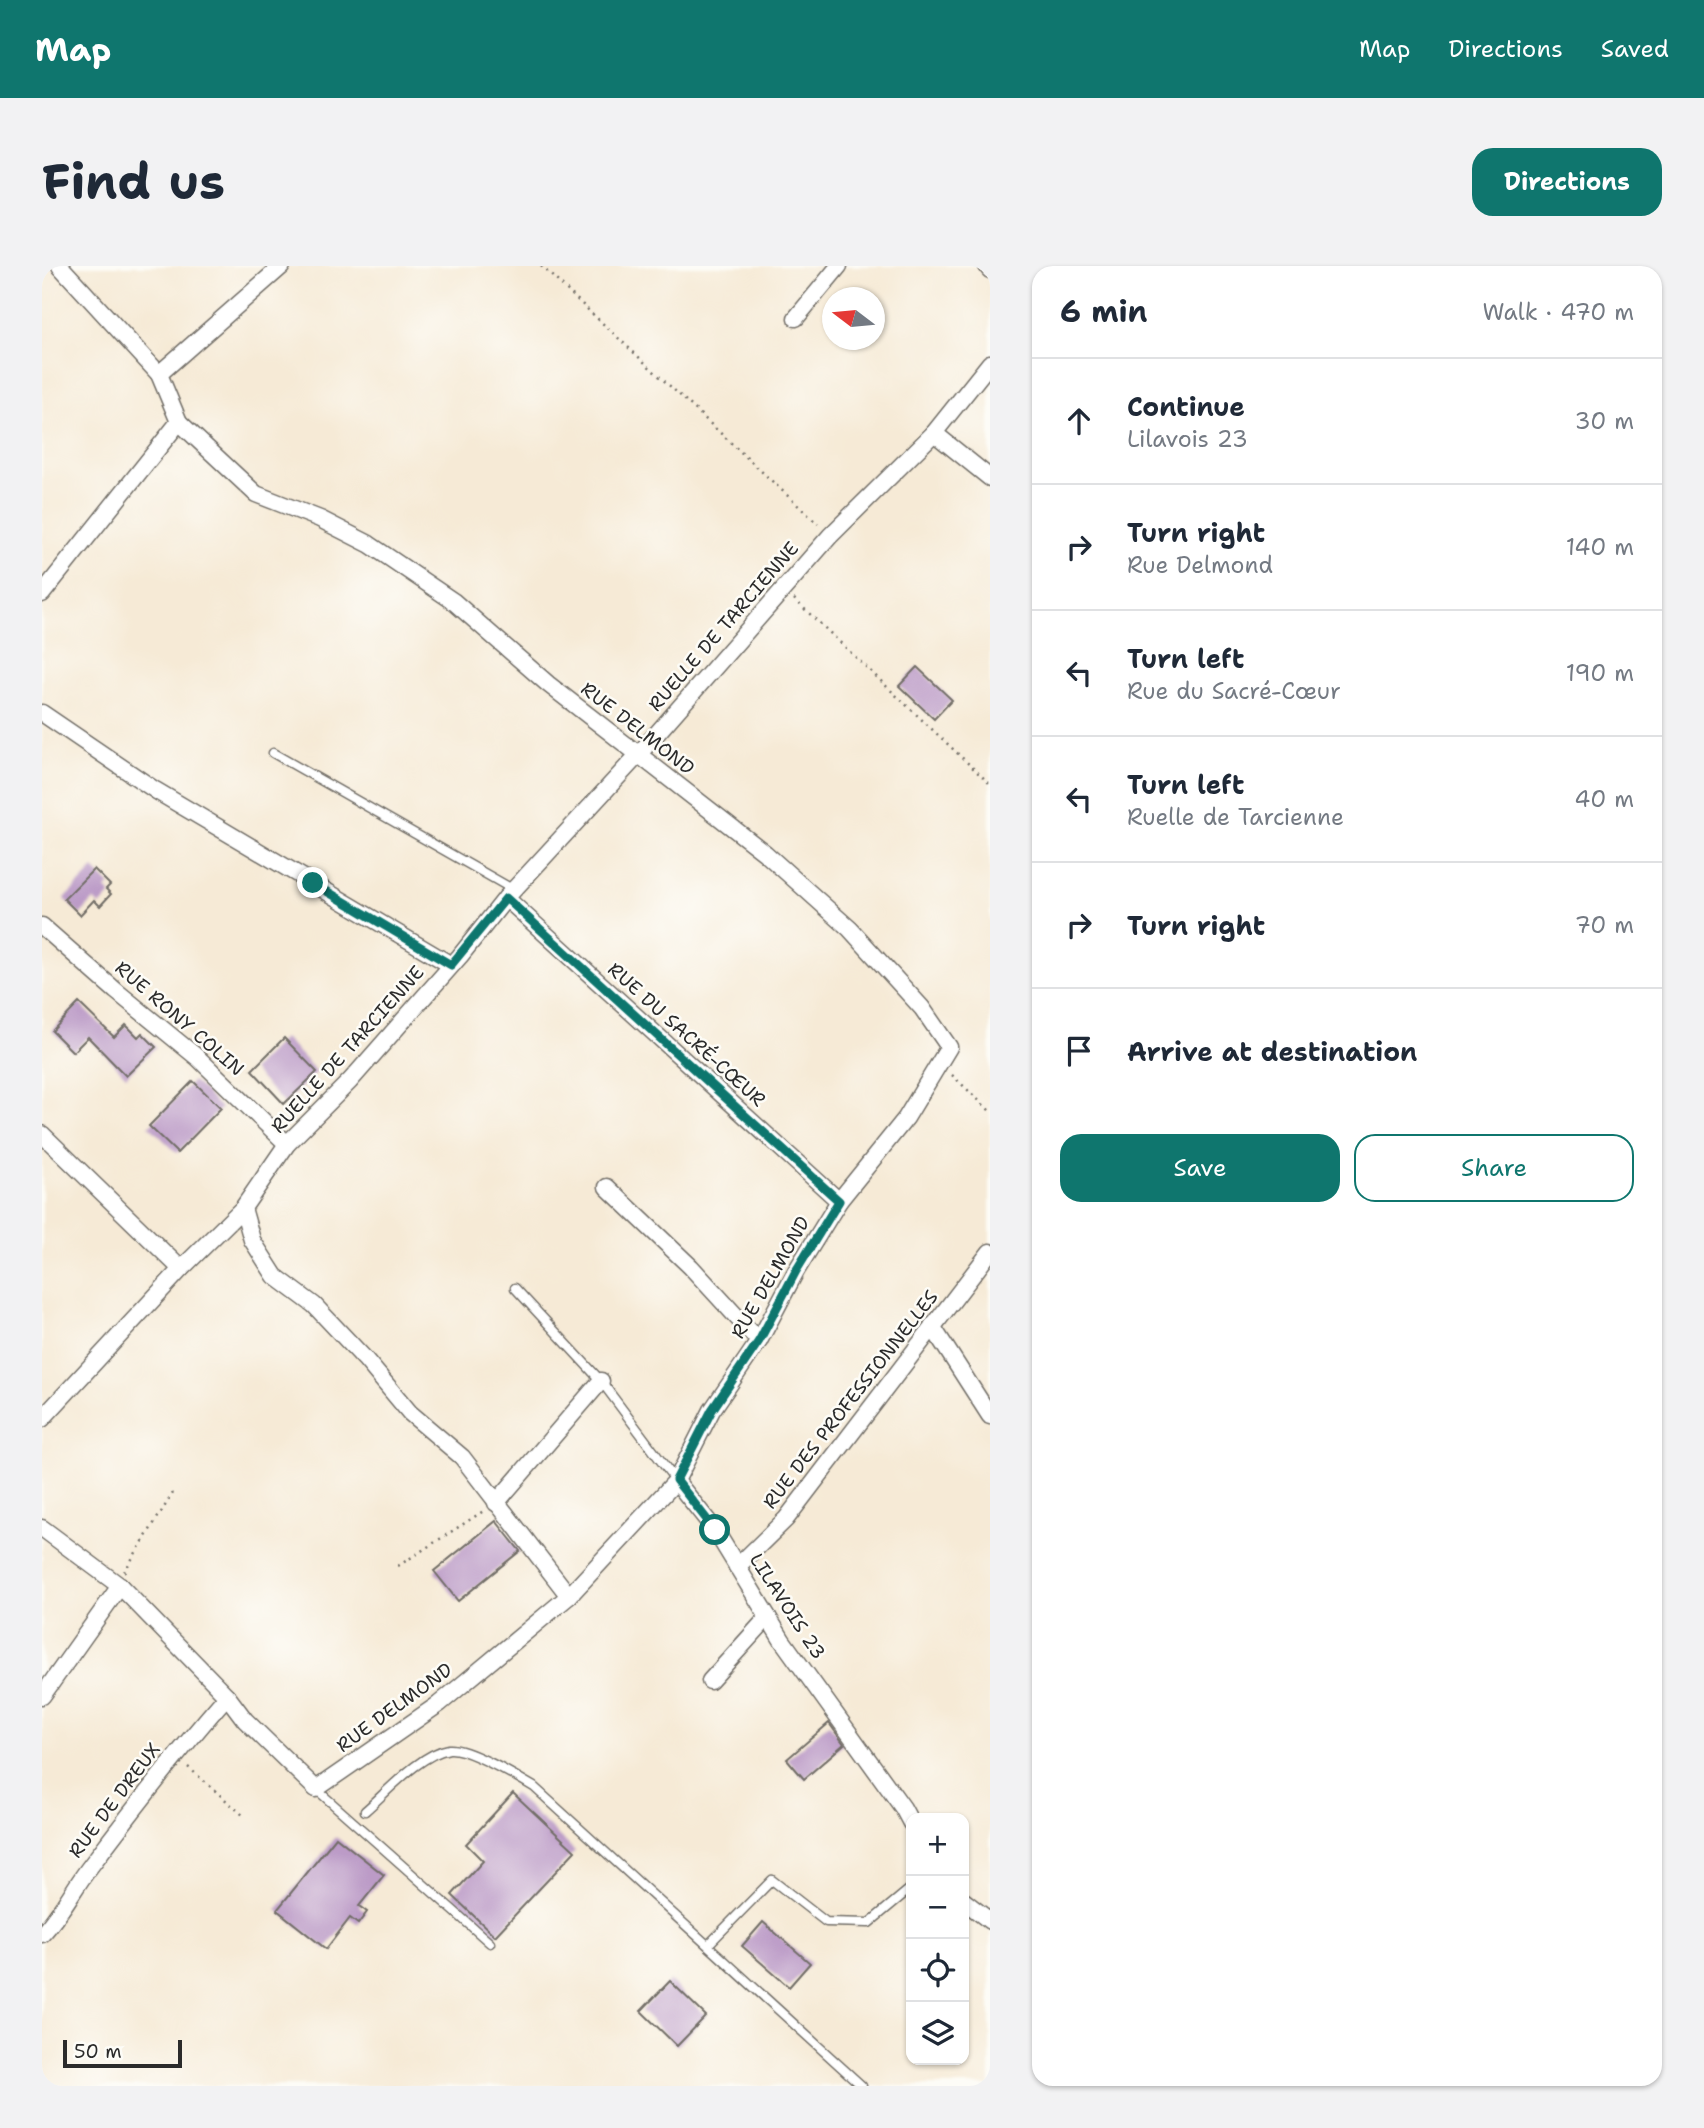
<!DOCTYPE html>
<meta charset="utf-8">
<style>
:root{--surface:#fff;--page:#f2f2f3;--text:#1f2937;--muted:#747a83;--line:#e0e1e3;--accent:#0f766e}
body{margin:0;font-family:"Shantell Sans",sans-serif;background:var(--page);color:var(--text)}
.controls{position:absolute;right:21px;bottom:21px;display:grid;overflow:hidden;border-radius:14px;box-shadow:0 2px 5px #0004}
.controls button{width:63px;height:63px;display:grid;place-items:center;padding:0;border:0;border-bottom:2px solid var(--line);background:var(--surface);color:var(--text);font:35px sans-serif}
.compass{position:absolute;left:780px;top:21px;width:63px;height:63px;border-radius:50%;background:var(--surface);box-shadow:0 2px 5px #0004;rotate:286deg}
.scale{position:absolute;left:21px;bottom:18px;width:119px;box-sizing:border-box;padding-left:7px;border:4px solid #2b2b2b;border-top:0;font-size:19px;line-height:24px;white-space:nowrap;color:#2b2b2b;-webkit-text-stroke:5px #fdfcf7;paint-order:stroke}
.stop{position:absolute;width:21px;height:21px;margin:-16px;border:5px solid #0f766e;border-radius:50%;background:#fff}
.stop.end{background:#0f766e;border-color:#fff;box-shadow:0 2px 7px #0008}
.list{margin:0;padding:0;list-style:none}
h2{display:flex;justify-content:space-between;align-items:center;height:91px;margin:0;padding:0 28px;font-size:30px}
h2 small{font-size:23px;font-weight:400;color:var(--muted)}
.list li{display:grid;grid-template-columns:46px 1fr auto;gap:21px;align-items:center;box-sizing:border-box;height:126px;padding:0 28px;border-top:2px solid var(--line)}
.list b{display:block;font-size:26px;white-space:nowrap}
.list p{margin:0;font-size:23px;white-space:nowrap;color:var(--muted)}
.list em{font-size:23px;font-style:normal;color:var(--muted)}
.actions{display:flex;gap:14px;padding:21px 28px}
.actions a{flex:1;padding:16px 0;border:2px solid var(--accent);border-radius:21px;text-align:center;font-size:24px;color:var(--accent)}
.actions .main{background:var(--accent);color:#fff}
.icon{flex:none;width:38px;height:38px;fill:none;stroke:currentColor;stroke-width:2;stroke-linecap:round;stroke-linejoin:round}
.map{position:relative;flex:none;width:948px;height:1820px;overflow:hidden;border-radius:21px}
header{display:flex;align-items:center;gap:42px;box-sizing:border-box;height:98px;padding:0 35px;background:var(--accent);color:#fff}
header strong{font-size:33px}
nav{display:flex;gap:38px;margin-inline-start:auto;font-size:24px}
.intro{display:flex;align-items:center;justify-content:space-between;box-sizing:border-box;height:168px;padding:0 42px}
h1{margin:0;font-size:49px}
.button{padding:18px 32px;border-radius:21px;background:var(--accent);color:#fff;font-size:24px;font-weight:700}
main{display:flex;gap:42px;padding:0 42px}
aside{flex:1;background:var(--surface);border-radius:21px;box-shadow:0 2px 5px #0004}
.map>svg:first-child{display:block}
.building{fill:#bc9bc7}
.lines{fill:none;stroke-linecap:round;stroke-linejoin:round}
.service-casing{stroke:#726e67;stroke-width:11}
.minor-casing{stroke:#726e67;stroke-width:19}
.path{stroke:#726e67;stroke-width:2.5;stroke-dasharray:2 5;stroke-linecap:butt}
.service{stroke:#fff;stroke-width:8}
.minor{stroke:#fff;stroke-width:16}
.route{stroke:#0f766e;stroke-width:9}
.labels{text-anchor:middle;stroke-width:5;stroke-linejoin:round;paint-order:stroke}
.street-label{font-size:19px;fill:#2b2b2b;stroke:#fdfcf7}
</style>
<header>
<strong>Map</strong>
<nav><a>Map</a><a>Directions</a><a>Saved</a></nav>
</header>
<div class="intro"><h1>Find us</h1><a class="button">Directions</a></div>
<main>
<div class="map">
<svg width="948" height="1820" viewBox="0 0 948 1820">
<rect width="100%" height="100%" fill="#fdfcf7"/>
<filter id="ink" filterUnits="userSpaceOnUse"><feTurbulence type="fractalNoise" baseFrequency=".0143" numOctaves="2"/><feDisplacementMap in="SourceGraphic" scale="14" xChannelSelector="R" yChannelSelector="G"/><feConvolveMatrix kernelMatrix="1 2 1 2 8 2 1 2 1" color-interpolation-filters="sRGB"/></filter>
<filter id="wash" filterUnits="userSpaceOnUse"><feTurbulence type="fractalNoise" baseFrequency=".00686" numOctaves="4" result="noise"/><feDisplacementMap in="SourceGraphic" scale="28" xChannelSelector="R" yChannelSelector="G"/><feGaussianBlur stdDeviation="1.57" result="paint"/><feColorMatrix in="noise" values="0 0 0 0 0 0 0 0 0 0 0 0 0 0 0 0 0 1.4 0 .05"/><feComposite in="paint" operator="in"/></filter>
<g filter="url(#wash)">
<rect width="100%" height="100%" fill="#f6ead6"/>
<g id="blocks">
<g class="building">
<path d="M875 401 910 434 892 453 857 420Z"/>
<path d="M52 603 68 619 64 623 69 628 58 640 52 634 38 649 22 633Z"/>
<path d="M37 737 72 771 84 759 96 771 100 767 114 781 84 810 46 771 31 786 10 765Z"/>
<path d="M242 772 275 806 242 838 210 804Z"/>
<path d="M151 815 179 842 135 887 107 860Z"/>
<path d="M454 1255 478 1285 416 1335 392 1305Z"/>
<path d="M787 1457 802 1478 762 1513 745 1493Z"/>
<path d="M471 1527 533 1585 453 1670 410 1629 441 1595 424 1578Z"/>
<path d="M294 1571 342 1609 317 1640 325 1646 316 1658 308 1652 284 1683 235 1644Z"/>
<path d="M721 1656 768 1697 747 1721 700 1680Z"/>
<path d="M628 1715 664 1750 635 1780 599 1745Z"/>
</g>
</g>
</g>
<g filter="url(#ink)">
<use href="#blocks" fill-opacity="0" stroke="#726e67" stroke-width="2"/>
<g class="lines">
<g class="service-casing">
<g id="service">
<path d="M231 487 472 624"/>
<path d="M473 1022 559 1115 634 1215"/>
<path d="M274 1523 448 1677"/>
<path d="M323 1545C345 1526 378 1488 407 1483 425 1481 475 1511 492 1521L820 1820"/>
<path d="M667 1678 730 1614 784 1656 827 1657 869 1622"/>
</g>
</g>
<g class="minor-casing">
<g id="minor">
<path d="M18 0 117 108"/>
<path d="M945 0 948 4"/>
<path d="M754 52 797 0"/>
<path d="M892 167 948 212"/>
<path d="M0 328 137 156 117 108 240 0"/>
<path d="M0 447 113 524 409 699"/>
<path d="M464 632 797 935"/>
<path d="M0 660 74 725 156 792 245 878"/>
<path d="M0 868 139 1003"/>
<path d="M565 921 649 1001 717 1075"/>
<path d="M201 942 210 974 233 1010 272 1039 323 1093 368 1147 420 1191 527 1330"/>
<path d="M890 1060 948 1150"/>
<path d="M0 1153 139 1003 201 942 245 878 308 815 418 690 464 632 596 489 788 270 892 167 948 97"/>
<path d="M634 1215 673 1264 740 1374 861 1542 869 1557"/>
<path d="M454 1237 559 1115"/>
<path d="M0 1262 78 1320 185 1430 203 1454 274 1523 397 1438 527 1330 634 1215 670 1144 717 1075 754 1005 797 935 864 852 907 781 880 742 808 663 723 587 506 418 411 335 327 278 278 253 214 228 137 156"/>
<path d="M695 1301 744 1253 948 986"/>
<path d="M668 1415 726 1351"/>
<path d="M0 1430 78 1320"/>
<path d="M922 1635 948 1655"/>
<path d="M0 1668C20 1647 32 1621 50 1598 93 1541 137 1484 185 1430"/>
</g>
</g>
<g class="path">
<path d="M499 0 776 258"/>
<path d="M752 333 948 518"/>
<path d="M910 809 948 845"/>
<path d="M356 1300 443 1244"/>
<path d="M82 1306 131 1227"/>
<path d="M146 1501 202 1550"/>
</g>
<use href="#service" class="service"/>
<use href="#minor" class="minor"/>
</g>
</g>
<g class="lines" filter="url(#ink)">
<path class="route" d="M271 617 409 699 464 632 797 935 754 1005 717 1075 670 1144 634 1214 673 1264"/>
</g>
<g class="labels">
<g class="street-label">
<text transform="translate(681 360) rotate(-49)" y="7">RUELLE DE TARCIENNE</text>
<text transform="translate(596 462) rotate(38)" y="7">RUE DELMOND</text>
<text transform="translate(138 752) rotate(41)" y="7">RUE RONY COLIN</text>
<text transform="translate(645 768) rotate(42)" y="7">RUE DU SACRÉ-CŒUR</text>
<text transform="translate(305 783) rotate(-48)" y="7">RUELLE DE TARCIENNE</text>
<text transform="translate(728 1011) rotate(-60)" y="7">RUE DELMOND</text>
<text transform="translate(808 1133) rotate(-52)" y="7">RUE DES PROFESSIONNELLES</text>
<text transform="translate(746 1340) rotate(57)" y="7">LILAVOIS 23</text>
<text transform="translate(352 1441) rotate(-36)" y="7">RUE DELMOND</text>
<text transform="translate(72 1534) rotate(-53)" y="7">RUE DE DREUX</text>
</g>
</g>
</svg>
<div class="controls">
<button>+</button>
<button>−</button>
<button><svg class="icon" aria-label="locate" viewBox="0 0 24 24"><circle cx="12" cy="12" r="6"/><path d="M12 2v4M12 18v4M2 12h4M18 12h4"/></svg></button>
<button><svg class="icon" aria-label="layers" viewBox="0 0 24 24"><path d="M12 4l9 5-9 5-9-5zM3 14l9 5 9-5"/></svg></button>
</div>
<svg class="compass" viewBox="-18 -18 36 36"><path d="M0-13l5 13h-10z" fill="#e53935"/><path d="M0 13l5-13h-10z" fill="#747a83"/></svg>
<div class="scale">50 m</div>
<div class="stop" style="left:673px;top:1264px"></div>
<div class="stop end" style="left:271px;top:617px"></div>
</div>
<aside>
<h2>6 min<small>Walk · 470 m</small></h2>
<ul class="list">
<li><svg class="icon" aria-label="ahead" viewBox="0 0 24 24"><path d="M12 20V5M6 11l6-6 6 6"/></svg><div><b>Continue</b><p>Lilavois 23</p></div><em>30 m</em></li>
<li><svg class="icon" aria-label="right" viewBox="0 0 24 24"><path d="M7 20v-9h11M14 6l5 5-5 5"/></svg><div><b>Turn right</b><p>Rue Delmond</p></div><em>140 m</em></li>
<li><svg class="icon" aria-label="left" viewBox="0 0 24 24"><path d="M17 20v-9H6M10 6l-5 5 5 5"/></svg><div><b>Turn left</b><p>Rue du Sacré-Cœur</p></div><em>190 m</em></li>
<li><svg class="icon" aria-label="left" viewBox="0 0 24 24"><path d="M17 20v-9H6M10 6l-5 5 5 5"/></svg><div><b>Turn left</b><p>Ruelle de Tarcienne</p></div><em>40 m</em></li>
<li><svg class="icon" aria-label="right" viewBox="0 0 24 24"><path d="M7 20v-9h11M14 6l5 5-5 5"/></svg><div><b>Turn right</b></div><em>70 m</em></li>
<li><svg class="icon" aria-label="arrive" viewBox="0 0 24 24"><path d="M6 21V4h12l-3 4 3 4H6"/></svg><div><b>Arrive at destination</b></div></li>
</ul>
<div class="actions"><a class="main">Save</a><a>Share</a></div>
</aside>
</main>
